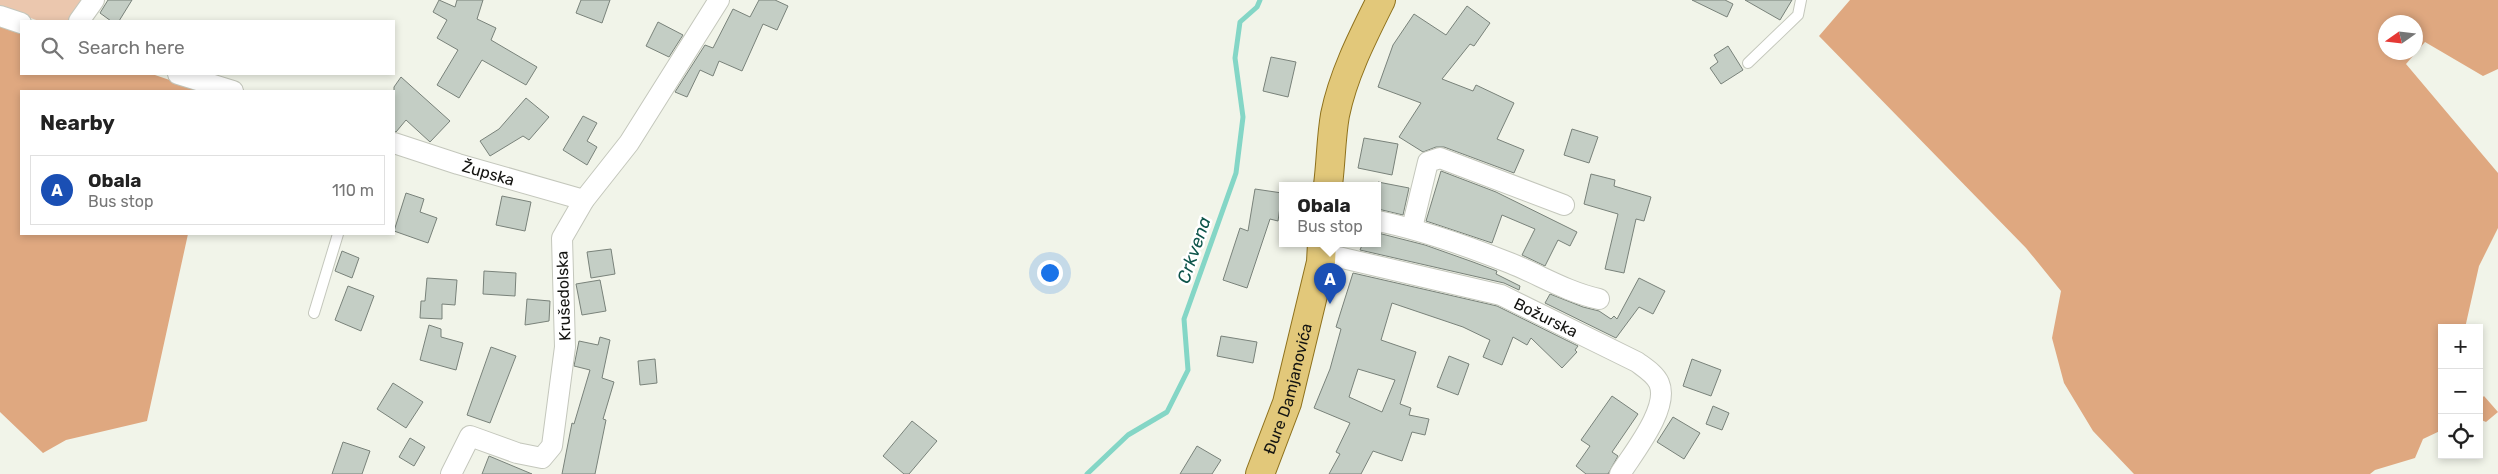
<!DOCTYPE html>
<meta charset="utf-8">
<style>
:root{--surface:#fff;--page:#f2f2f2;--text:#222;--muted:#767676;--line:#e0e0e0;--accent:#111827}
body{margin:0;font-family:Rubik,sans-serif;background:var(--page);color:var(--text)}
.controls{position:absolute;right:15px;bottom:15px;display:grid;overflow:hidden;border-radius:0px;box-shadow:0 2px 8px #0003}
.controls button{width:45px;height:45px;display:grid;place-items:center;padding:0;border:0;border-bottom:1px solid var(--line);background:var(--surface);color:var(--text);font:25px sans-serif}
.compass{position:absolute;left:2378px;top:15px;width:45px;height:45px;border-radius:50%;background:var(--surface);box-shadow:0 2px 8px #0003;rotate:256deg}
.you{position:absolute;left:1049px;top:272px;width:18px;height:18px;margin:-12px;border:4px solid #fff;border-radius:50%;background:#1a73e8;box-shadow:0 0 0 8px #1a73e833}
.badge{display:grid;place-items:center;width:32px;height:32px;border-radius:50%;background:var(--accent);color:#fff;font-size:16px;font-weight:700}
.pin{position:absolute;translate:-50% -41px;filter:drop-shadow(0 1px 2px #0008)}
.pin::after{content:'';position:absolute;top:26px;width:18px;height:15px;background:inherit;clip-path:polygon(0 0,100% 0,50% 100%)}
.popup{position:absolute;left:1279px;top:182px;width:102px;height:65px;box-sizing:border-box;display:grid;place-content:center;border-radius:0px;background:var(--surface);filter:drop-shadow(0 1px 4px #0005);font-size:16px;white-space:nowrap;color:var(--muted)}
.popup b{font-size:19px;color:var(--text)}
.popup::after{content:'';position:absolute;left:50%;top:100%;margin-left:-10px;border:10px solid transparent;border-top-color:var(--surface)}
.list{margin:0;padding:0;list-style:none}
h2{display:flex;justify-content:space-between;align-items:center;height:65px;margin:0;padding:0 20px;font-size:21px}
h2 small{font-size:16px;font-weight:400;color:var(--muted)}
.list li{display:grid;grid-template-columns:32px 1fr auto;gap:15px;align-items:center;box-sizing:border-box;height:70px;margin:0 10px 10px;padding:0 10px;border:1px solid var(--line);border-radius:0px}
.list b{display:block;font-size:19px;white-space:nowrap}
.list p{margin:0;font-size:16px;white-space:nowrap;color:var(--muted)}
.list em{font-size:16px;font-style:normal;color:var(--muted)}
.icon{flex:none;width:28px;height:28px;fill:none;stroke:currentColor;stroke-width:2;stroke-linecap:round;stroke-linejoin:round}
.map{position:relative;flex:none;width:2498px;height:474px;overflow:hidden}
.search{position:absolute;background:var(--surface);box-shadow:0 2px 8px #0003;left:20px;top:20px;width:375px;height:55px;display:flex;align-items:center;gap:12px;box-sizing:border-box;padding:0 18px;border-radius:0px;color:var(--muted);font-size:19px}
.panel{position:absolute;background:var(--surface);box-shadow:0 2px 8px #0003;left:20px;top:90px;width:375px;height:145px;border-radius:0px}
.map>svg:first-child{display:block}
.green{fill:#ebc7ae}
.forest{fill:#dfa880;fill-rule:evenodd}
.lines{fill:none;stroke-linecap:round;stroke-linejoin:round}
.stream{stroke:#84d6c6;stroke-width:5}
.building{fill:#c4cec5;stroke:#79827a;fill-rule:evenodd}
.service-casing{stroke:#c4c7bc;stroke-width:12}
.minor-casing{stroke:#c4c7bc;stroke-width:22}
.primary-casing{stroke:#8e711c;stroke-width:30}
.service{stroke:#fff;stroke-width:10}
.minor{stroke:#fff;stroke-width:20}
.primary{stroke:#e2c87a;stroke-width:28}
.labels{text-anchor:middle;stroke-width:5;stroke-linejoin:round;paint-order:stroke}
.street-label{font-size:16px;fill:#141411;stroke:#fff}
.water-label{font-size:18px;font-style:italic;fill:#0d544a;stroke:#fff}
</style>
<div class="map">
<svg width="2498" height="474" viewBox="0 0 2498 474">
<rect width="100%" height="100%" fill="#f1f4e9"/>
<path class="green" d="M0 0H88L73 21H39L0 7Z"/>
<g class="forest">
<path d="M1850 0H2498V69L2483 76 2425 42 2406 64 2498 173V228L2479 266 2465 328H2442V430L2423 439 2415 458 2375 470 2370 474H2134L2093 431 2064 383 2052 338 2061 291 2026 248 1819 36ZM2386 22H2416V52H2386Z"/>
<path d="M0 21 21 28V74H152L202 91H21V234H188L147 421 66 440 43 453 0 412Z"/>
<path d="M2484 396 2498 412 2486 422 2479 419V401Z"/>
</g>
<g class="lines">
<path class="stream" d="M1087 474 1128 435 1167 412 1188 370 1184 319 1236 173 1243 117 1235 58 1240 22 1257 7 1260 0"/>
</g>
<g class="building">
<path d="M108 0H132L119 21H111L100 13Z"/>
<path d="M439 0 455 7 457 0H483L477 19 496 28 491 40 537 67 526 85 482 60 459 98 437 85 458 50 437 38 447 20 433 12Z"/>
<path d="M581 0H610L602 23 576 13Z"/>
<path d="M759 0H775L788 6 777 30 763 24 742 71 719 61 713 76 700 70 687 97 675 92 705 45 713 48 733 9 750 17Z"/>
<path d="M1692 0H1725L1733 4 1727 17Z"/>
<path d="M1745 0H1792L1780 20Z"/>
<path d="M1467 6 1490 23 1474 46 1470 44 1442 79 1473 91 1476 85 1514 103 1497 139 1524 150 1514 173 1444 147H1436L1423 152 1399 137 1421 103 1378 87 1393 45 1414 14 1446 35Z"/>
<path d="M658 22 683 35 669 57 646 46Z"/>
<path d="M1728 46 1743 70 1721 84 1710 68 1718 62 1714 55Z"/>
<path d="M1271 57 1296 62 1288 97 1263 91Z"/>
<path d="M401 77 450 121 430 142 406 120 396 132 394 131V87Z"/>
<path d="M526 98 549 117 529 140 523 136 490 156 480 141 499 129Z"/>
<path d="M583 116 597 123 587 141 597 147 587 165 563 150Z"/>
<path d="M1572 129 1598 137 1589 163 1564 155Z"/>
<path d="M1364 138 1398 144 1392 175 1358 168Z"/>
<path d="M1441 171 1496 192 1577 232 1570 246 1558 240 1545 266 1522 255 1535 229 1502 215 1492 243 1426 221Z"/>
<path d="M1591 174 1615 180 1614 186 1651 197 1644 221 1636 219 1624 273 1605 269 1618 214 1584 204Z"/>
<path d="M1378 182 1409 188 1403 215 1378 209Z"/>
<path d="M1255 189 1282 193 1278 221 1270 219 1247 288 1223 280 1240 228 1248 231Z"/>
<path d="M406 193 424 199 420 212 437 218 428 243 394 231Z"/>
<path d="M502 196 531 202 525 231 496 225Z"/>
<path d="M1378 233 1425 245 1473 262 1497 271 1496 274 1520 286 1519 290 1504 283 1360 250 1363 243H1378Z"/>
<path d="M611 249 615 274 591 278 587 252Z"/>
<path d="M342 251 359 258 352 278 335 271Z"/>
<path d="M484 271 516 273 515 296 483 294Z"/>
<path d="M1353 273 1497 306 1578 346 1575 350 1577 352 1562 368 1531 338 1527 345 1513 337 1502 365 1483 357 1490 340 1463 327 1392 303 1381 340 1416 352 1400 404 1411 408 1409 415 1429 419 1425 435 1412 432 1402 461 1373 451 1361 474H1329L1340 454 1336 452 1350 423 1314 408 1330 369 1341 329 1336 327ZM1358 369 1395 380 1382 412 1349 397Z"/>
<path d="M427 278 457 280 455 305 442 304V319L420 318 421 301H425Z"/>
<path d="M1639 278 1665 291 1653 314 1639 307 1616 338 1545 303 1550 294 1583 307 1599 311 1611 319 1614 316 1617 319Z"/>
<path d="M600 280 606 311 582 315 576 284Z"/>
<path d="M348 286 374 296 361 331 335 320Z"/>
<path d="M527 299 550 301 549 321 525 325Z"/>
<path d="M429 325 441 329V337L463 343 456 370 420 360Z"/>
<path d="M1221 336 1257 342 1253 363 1217 356Z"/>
<path d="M600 337 610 340 602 378 614 382 603 419 606 420 595 474H562L572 423 574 424 590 370 574 366 579 341 598 345Z"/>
<path d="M491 347 516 356 490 423 467 415Z"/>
<path d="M1449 356 1469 364 1458 395 1437 387Z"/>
<path d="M655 359 657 383 640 385 638 361Z"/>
<path d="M1692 359 1721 370 1711 396 1683 386Z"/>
<path d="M393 383 423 402 406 428 377 409Z"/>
<path d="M1612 396 1638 414 1612 452 1618 456 1608 474H1586L1576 466 1590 446 1581 440Z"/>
<path d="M1713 406 1729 413 1722 430 1706 424Z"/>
<path d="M1673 417 1700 433 1684 459 1657 442Z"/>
<path d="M912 421 937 441 909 474H904L883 456Z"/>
<path d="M410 438 425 447 414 466 399 457Z"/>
<path d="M343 442 370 451 362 474H332Z"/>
<path d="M1197 446 1221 460 1212 474H1180Z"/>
<path d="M489 456 532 474H482Z"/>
</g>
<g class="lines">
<g class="service-casing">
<g id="service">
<path d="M1748 63 1798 15 1801 0"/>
<path d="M314 313 338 234"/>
</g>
</g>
<g class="minor-casing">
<g id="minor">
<path d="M0 16 21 23"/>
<path d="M79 21 94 0"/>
<path d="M178 74 233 91"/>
<path id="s1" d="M394 143 458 164 584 200"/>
<path d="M1378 221C1423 230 1467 246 1510 263 1540 275 1567 292 1599 299"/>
<path d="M1412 228 1428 162 1440 158 1564 205"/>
<path id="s2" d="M1321 253 1501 295 1637 362C1645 368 1655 374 1659 383 1670 408 1633 453 1620 474"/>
<path d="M451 474 470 436 517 453 542 458 552 446 565 347 562 238 584 200 629 143 719 0"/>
</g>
</g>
<g class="primary-casing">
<g id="primary">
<path d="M1328 185C1331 162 1331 138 1335 115 1343 75 1363 36 1381 0"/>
<path id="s3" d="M1260 474 1287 403 1321 262 1322 243"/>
</g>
</g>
<use href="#service" class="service"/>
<use href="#minor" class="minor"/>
<use href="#primary" class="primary"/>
</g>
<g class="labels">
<g class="street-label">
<text dy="6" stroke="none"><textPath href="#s1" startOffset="99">Župska</textPath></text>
<text transform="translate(563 296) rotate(-92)" y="6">Krušedolska</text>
<text dy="6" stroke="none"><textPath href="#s2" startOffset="235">Božurska</textPath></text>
<text dy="6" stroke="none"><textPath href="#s3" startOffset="90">Đure Damjanovića</textPath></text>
</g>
<g class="water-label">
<text transform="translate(1194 250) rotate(-71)" y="6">Crkvena</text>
</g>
</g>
</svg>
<div class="controls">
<button>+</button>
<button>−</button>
<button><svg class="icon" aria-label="locate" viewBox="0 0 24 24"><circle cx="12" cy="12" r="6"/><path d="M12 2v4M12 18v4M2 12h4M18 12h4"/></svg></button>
</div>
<svg class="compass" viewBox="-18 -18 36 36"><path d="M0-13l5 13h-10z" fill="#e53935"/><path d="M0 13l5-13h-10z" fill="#767676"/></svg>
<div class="you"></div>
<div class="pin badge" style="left:1330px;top:304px;background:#1a4fb4">A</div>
<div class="popup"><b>Obala</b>Bus stop</div>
<div class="search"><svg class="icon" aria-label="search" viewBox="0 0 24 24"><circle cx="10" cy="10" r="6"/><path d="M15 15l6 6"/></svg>Search here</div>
<section class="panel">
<h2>Nearby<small></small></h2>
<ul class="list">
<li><span class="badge" style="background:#1a4fb4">A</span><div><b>Obala</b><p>Bus stop</p></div><em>110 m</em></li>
</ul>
</section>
</div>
